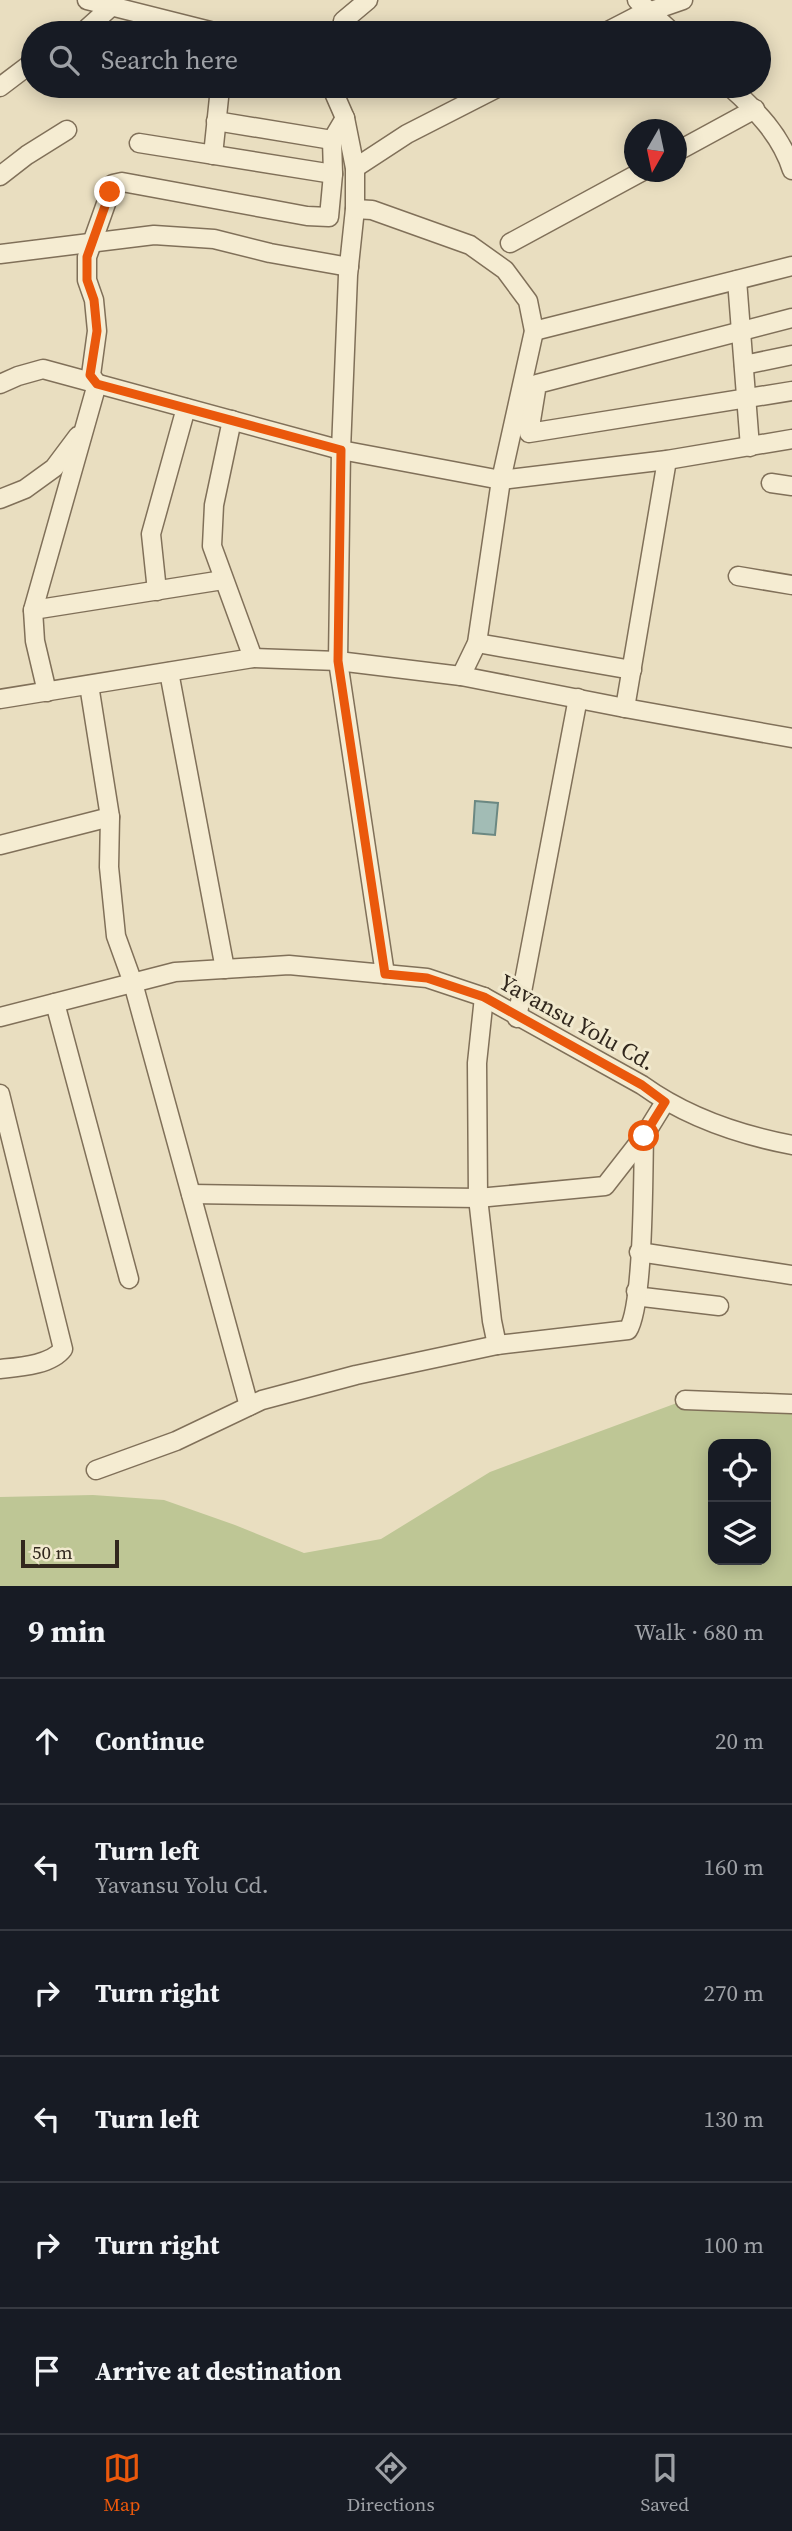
<!DOCTYPE html>
<meta charset="utf-8">
<style>
:root{--surface:#171b24;--page:#20242c;--text:#f1f3f6;--muted:#9ea1a6;--line:#363941;--accent:#ea580c}
body{margin:0;font-family:"Source Serif 4",serif;background:var(--page);color:var(--text)}
.controls{position:absolute;right:21px;bottom:21px;display:grid;overflow:hidden;border-radius:14px;box-shadow:0 4px 18px #0003}
.controls button{width:63px;height:63px;display:grid;place-items:center;padding:0;border:0;border-bottom:2px solid var(--line);background:var(--surface);color:var(--text);font:35px sans-serif}
.compass{position:absolute;left:624px;top:119px;width:63px;height:63px;border-radius:50%;background:var(--surface);box-shadow:0 4px 18px #0003;rotate:189deg}
.scale{position:absolute;left:21px;bottom:18px;width:98px;box-sizing:border-box;padding-left:7px;border:4px solid #31271d;border-top:0;font-size:19px;line-height:24px;white-space:nowrap;color:#31271d;-webkit-text-stroke:5px #f1e9ce;paint-order:stroke}
.stop{position:absolute;width:21px;height:21px;margin:-16px;border:5px solid #ea580c;border-radius:50%;background:#fff}
.stop.end{background:#ea580c;border-color:#fff;box-shadow:0 2px 7px #0008}
.list{margin:0;padding:0;list-style:none}
h2{display:flex;justify-content:space-between;align-items:center;height:91px;margin:0;padding:0 28px;font-size:30px}
h2 small{font-size:23px;font-weight:400;color:var(--muted)}
.list li{display:grid;grid-template-columns:46px 1fr auto;gap:21px;align-items:center;box-sizing:border-box;height:126px;padding:0 28px;border-top:2px solid var(--line)}
.list b{display:block;font-size:26px;white-space:nowrap}
.list p{margin:0;font-size:23px;white-space:nowrap;color:var(--muted)}
.list em{font-size:23px;font-style:normal;color:var(--muted)}
.icon{flex:none;width:38px;height:38px;fill:none;stroke:currentColor;stroke-width:2;stroke-linecap:round;stroke-linejoin:round}
.map{position:relative;flex:none;width:792px;height:1586px;overflow:hidden}
.search{position:absolute;background:var(--surface);box-shadow:0 4px 18px #0003;left:21px;right:21px;top:21px;height:77px;display:flex;align-items:center;gap:18px;box-sizing:border-box;padding:0 24px;border-radius:38px;color:var(--muted);font-size:26px}
.sheet{height:847px;background:var(--surface)}
nav{display:flex;justify-content:space-around;align-items:center;box-sizing:border-box;height:98px;border-top:2px solid var(--line);background:var(--surface);font-size:19px;color:var(--muted)}
nav a{display:grid;justify-items:center;gap:4px}
nav .on{color:var(--accent)}
.map>svg:first-child{display:block}
.green{fill:#bec695;fill-rule:evenodd}
.water{fill:#a2bcb5;stroke:#6b8882;stroke-width:2}
.lines{fill:none;stroke-linecap:round;stroke-linejoin:round}
.minor-casing{stroke:#807059;stroke-width:21}
.minor{stroke:#f5ecd2;stroke-width:18}
.route{stroke:#ea580c;stroke-width:9}
.labels{text-anchor:middle;stroke-width:6;stroke-linejoin:round;paint-order:stroke}
.street-label{font-size:23px;fill:#31271d;stroke:#f1e9ce}
</style>
<div class="map">
<svg width="792" height="1586" viewBox="0 0 792 1586">
<rect width="100%" height="100%" fill="#e9dec0"/>
<path class="green" d="M685 1400 792 1404V1586H0V1497L93 1495 164 1500 235 1525 304 1553 381 1539 490 1472ZM713 1444H766V1560H713Z"/>
<path class="water" d="M475 801 498 803 495 835 473 833Z"/>
<g class="lines">
<g class="minor-casing">
<g id="minor">
<path d="M87 0 218 33"/>
<path d="M637 0 673 33"/>
<path d="M343 21 368 0"/>
<path d="M82 33 113 5"/>
<path d="M604 33 637 16 683 0"/>
<path d="M331 86 345 118 355 168V209L348 275 341 450 338 661 385 974"/>
<path d="M729 86C756 110 781 135 792 170"/>
<path d="M0 87 33 62"/>
<path d="M216 121 332 140"/>
<path d="M139 143 333 174"/>
<path d="M676 152 755 109"/>
<path d="M213 155 220 88"/>
<path d="M355 168 407 134 501 86"/>
<path d="M0 176 27 155 67 130"/>
<path d="M355 209 372 210 470 245 505 270 528 301 534 331 501 480 477 643 461 676"/>
<path d="M510 243 641 172"/>
<path d="M0 254 154 235 214 239 270 253 349 267"/>
<path d="M737 280 750 447"/>
<path d="M792 318 537 384 529 433 792 391"/>
<path d="M534 331 792 266"/>
<path d="M744 365 792 355"/>
<path d="M0 384 18 376 43 369 341 450 501 480 667 460 792 439"/>
<path d="M97 384 91 375 97 331 94 300 87 280V257L113 184 122 182 307 216 329 217 333 174 332 140 345 118"/>
<path d="M232 420 214 505 212 546 253 658"/>
<path d="M771 483 792 486"/>
<path d="M0 499 25 489 54 468 78 436"/>
<path d="M738 576 792 585"/>
<path d="M157 591 151 534 186 408"/>
<path d="M33 610 223 580"/>
<path d="M477 643 632 670"/>
<path d="M169 672 225 969"/>
<path d="M89 685 110 817 109 867 116 936 133 983 249 1406"/>
<path d="M47 692 35 641 33 610 97 384"/>
<path d="M0 699 253 658 338 661 461 676 625 708 667 460"/>
<path d="M625 708 792 738"/>
<path d="M0 845 110 817"/>
<path d="M484 997 477 1063 478 1198 492 1321 497 1345"/>
<path d="M55 1003 129 1279"/>
<path d="M0 1017 175 972 289 965 427 978 484 997 642 1085C685 1116 740 1135 792 1145"/>
<path d="M517 1018 578 698"/>
<path d="M0 1094 63 1349C51 1365 19 1367 0 1369"/>
<path d="M191 1194 478 1198 605 1186 644 1136 665 1102"/>
<path d="M639 1252 792 1275"/>
<path d="M636 1291 643 1297 719 1306"/>
<path d="M685 1400 792 1404"/>
<path d="M96 1470 176 1441 262 1400 356 1375 497 1345 628 1330C644 1305 643 1173 644 1136"/>
</g>
</g>
<use href="#minor" class="minor"/>
</g>
<g class="lines">
<path class="route" d="M110 192 87 257V280L94 300 97 331 90 375 97 384 341 450 338 661 385 974 427 978 484 997 642 1085 665 1102 644 1136"/>
</g>
<g class="labels">
<g class="street-label">
<text transform="translate(577 1022) rotate(29)" y="8">Yavansu Yolu Cd.</text>
</g>
</g>
</svg>
<div class="controls">
<button><svg class="icon" aria-label="locate" viewBox="0 0 24 24"><circle cx="12" cy="12" r="6"/><path d="M12 2v4M12 18v4M2 12h4M18 12h4"/></svg></button>
<button><svg class="icon" aria-label="layers" viewBox="0 0 24 24"><path d="M12 4l9 5-9 5-9-5zM3 14l9 5 9-5"/></svg></button>
</div>
<svg class="compass" viewBox="-18 -18 36 36"><path d="M0-13l5 13h-10z" fill="#e53935"/><path d="M0 13l5-13h-10z" fill="#9ea1a6"/></svg>
<div class="scale">50 m</div>
<div class="stop" style="left:644px;top:1136px"></div>
<div class="stop end" style="left:110px;top:192px"></div>
<div class="search"><svg class="icon" aria-label="search" viewBox="0 0 24 24"><circle cx="10" cy="10" r="6"/><path d="M15 15l6 6"/></svg>Search here</div>
</div>
<section class="sheet">
<h2>9 min<small>Walk · 680 m</small></h2>
<ul class="list">
<li><svg class="icon" aria-label="ahead" viewBox="0 0 24 24"><path d="M12 20V5M6 11l6-6 6 6"/></svg><div><b>Continue</b></div><em>20 m</em></li>
<li><svg class="icon" aria-label="left" viewBox="0 0 24 24"><path d="M17 20v-9H6M10 6l-5 5 5 5"/></svg><div><b>Turn left</b><p>Yavansu Yolu Cd.</p></div><em>160 m</em></li>
<li><svg class="icon" aria-label="right" viewBox="0 0 24 24"><path d="M7 20v-9h11M14 6l5 5-5 5"/></svg><div><b>Turn right</b></div><em>270 m</em></li>
<li><svg class="icon" aria-label="left" viewBox="0 0 24 24"><path d="M17 20v-9H6M10 6l-5 5 5 5"/></svg><div><b>Turn left</b></div><em>130 m</em></li>
<li><svg class="icon" aria-label="right" viewBox="0 0 24 24"><path d="M7 20v-9h11M14 6l5 5-5 5"/></svg><div><b>Turn right</b></div><em>100 m</em></li>
<li><svg class="icon" aria-label="arrive" viewBox="0 0 24 24"><path d="M6 21V4h12l-3 4 3 4H6"/></svg><div><b>Arrive at destination</b></div></li>
</ul>
</section>
<nav>
<a class="on"><svg class="icon" aria-label="map" viewBox="0 0 24 24"><path d="M3 6l6-2 6 2 6-2v14l-6 2-6-2-6 2zM9 4v14M15 6v14"/></svg>Map</a>
<a><svg class="icon" aria-label="directions" viewBox="0 0 24 24"><path d="M12 3l9 9-9 9-9-9zM9 14v-3h6M13 9l2 2-2 2"/></svg>Directions</a>
<a><svg class="icon" aria-label="saved" viewBox="0 0 24 24"><path d="M7 4h10v16l-5-4-5 4z"/></svg>Saved</a>
</nav>
